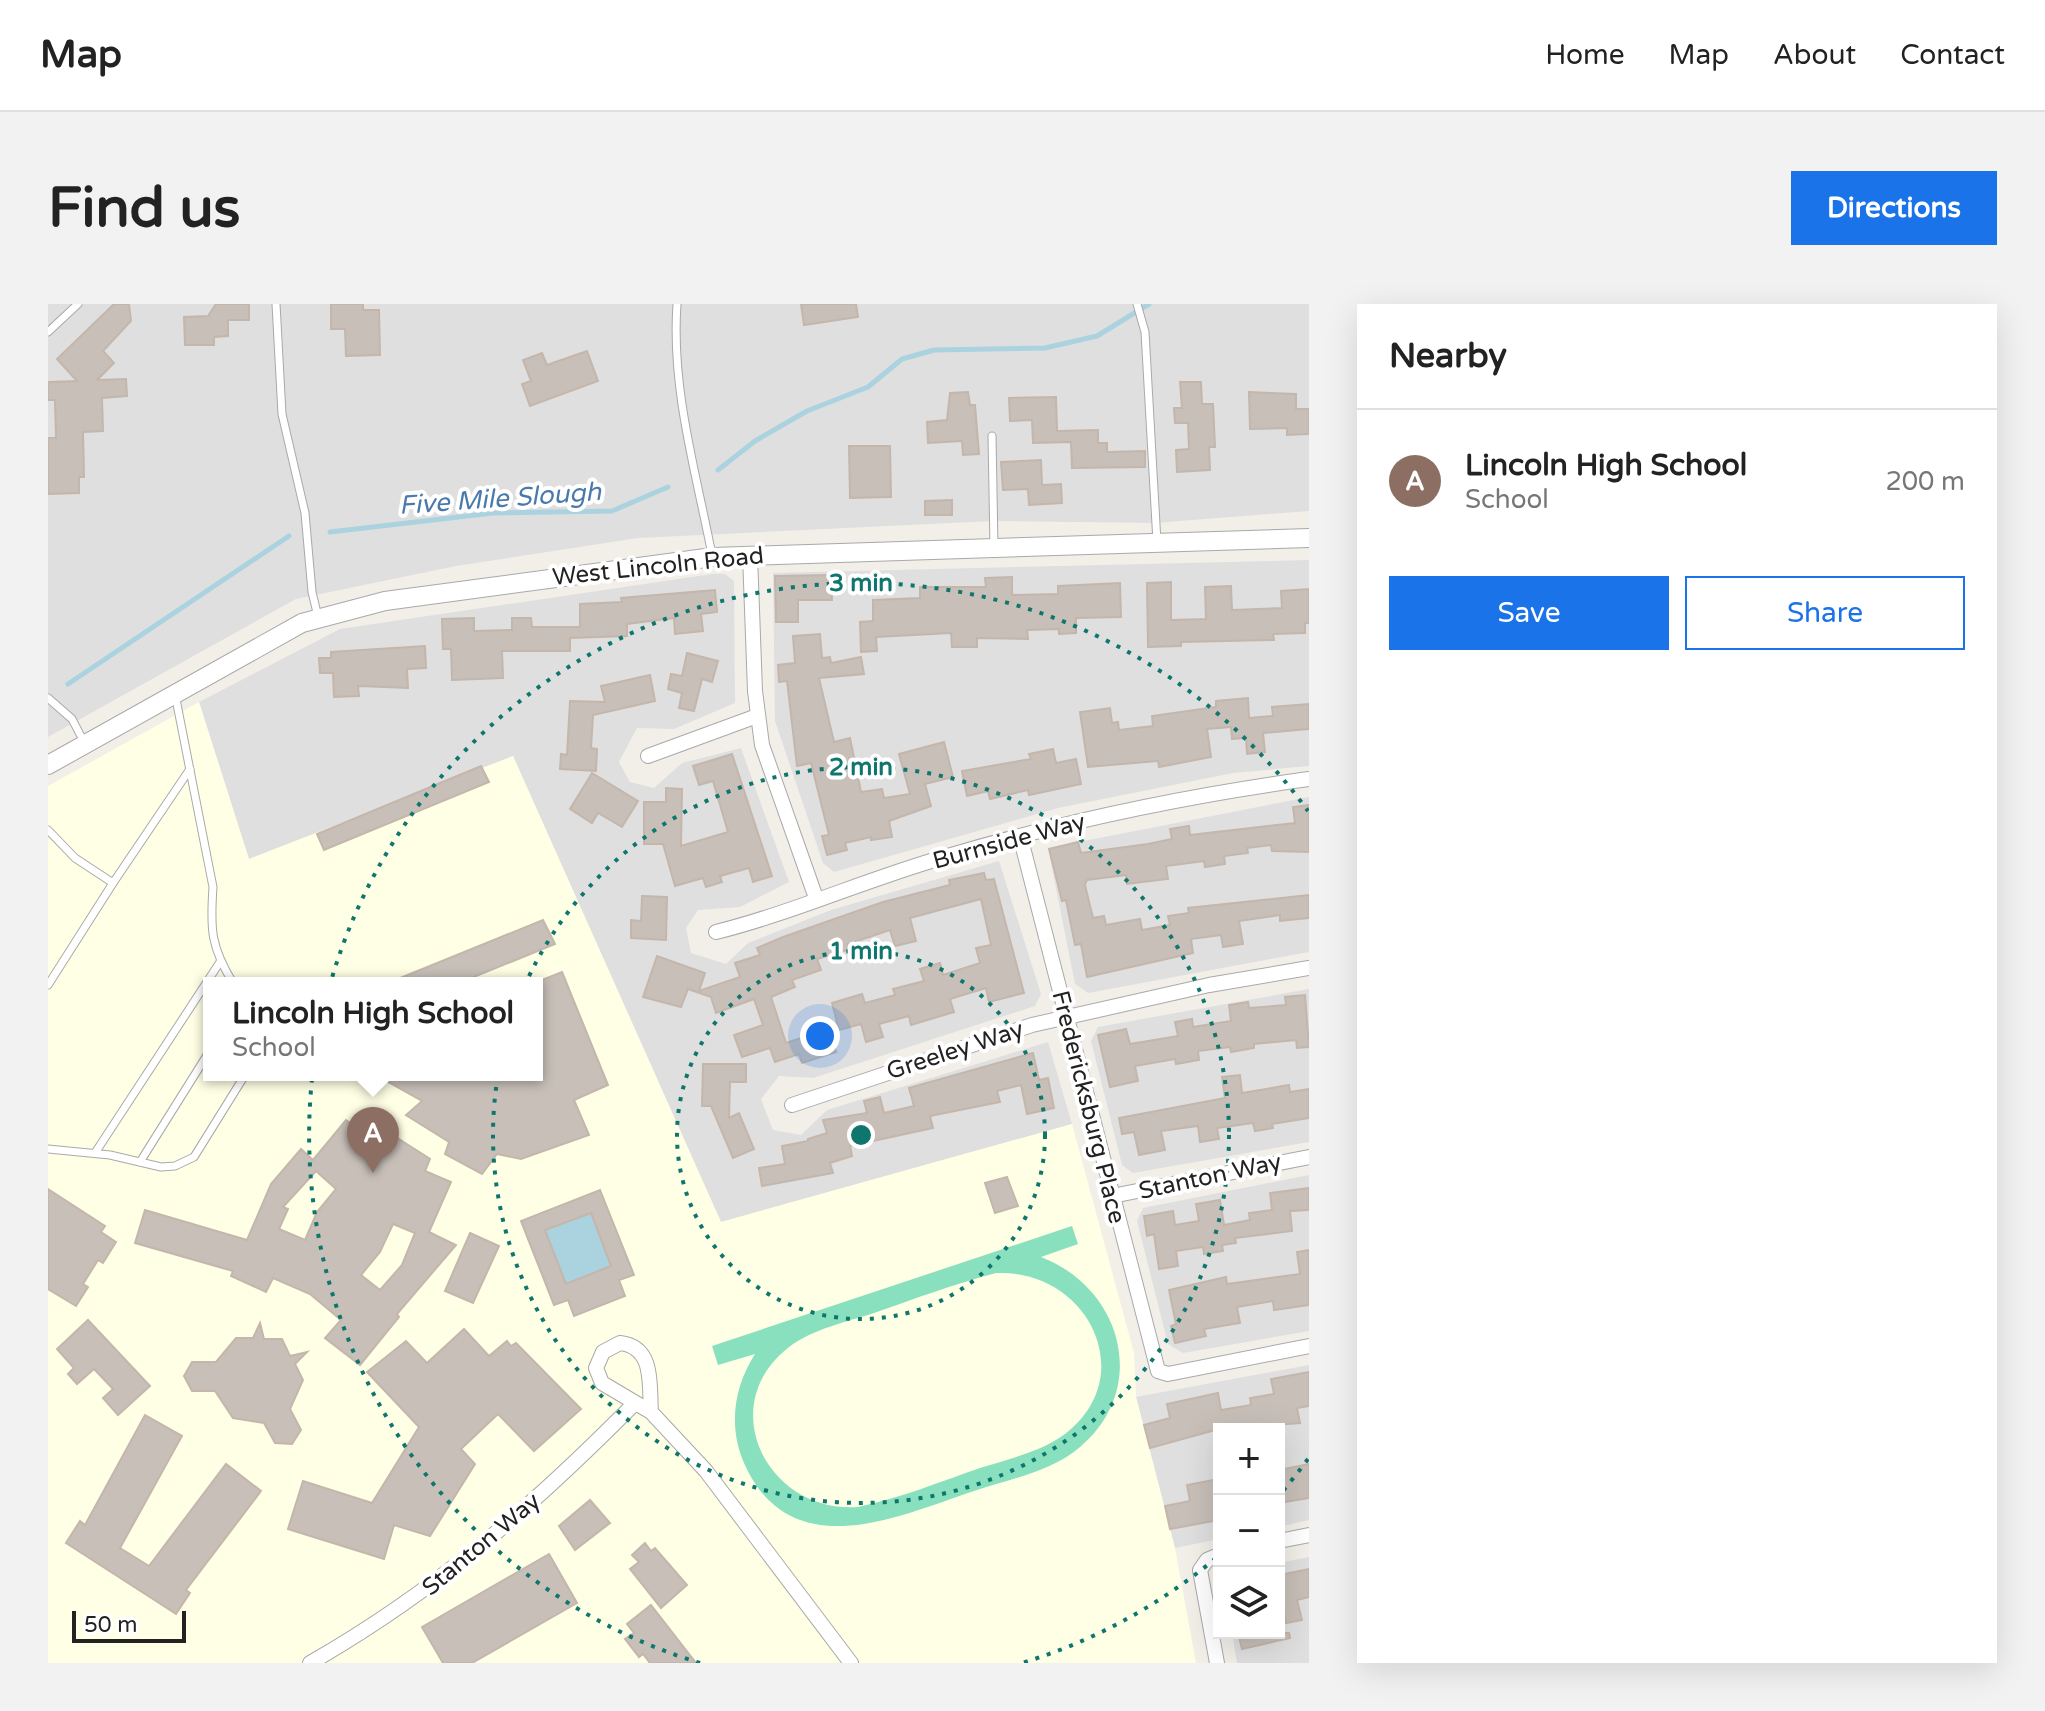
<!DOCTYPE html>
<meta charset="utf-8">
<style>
:root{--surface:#fff;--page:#f2f2f2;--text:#222;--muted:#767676;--line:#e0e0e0;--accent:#1a73e8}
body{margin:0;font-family:"Varela Round",sans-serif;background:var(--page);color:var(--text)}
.controls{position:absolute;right:24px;bottom:24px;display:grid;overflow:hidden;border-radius:0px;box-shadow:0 8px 32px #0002}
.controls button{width:72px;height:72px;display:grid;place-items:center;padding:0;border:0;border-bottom:2px solid var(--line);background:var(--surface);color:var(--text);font:40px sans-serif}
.scale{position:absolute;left:24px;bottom:20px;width:114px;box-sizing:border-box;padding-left:8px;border:4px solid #222;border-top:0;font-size:22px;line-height:28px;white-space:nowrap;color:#222;-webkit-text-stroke:6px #fff;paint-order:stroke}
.you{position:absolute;left:772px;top:732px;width:28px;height:28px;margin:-20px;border:6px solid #fff;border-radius:50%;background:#1a73e8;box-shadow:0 0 0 12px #1a73e833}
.badge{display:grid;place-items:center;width:52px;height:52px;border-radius:50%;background:var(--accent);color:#fff;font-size:26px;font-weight:700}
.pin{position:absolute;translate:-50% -66px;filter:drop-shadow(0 2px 4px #0008)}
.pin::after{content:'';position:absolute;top:42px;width:28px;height:24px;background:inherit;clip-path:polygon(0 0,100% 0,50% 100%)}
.popup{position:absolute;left:155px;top:673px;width:340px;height:104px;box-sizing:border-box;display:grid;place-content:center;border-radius:0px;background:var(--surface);filter:drop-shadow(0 2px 6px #0005);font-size:26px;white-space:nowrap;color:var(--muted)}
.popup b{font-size:30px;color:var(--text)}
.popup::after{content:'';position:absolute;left:50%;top:100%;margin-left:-16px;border:16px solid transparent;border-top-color:var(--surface)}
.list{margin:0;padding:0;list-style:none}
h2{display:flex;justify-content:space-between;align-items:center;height:104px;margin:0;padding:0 32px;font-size:34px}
h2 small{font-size:26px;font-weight:400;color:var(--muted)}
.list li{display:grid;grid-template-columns:52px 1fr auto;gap:24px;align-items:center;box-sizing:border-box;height:144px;padding:0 32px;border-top:2px solid var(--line)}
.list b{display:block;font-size:30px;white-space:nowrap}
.list p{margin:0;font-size:26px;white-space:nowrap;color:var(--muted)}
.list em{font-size:26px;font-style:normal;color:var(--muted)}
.actions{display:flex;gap:16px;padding:24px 32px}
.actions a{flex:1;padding:18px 0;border:2px solid var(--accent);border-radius:0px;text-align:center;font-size:28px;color:var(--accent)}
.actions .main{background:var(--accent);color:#fff}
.icon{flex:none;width:44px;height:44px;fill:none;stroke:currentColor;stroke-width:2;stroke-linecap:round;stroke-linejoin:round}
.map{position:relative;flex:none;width:1261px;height:1359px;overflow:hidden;border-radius:0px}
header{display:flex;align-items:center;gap:48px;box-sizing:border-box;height:112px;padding:0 40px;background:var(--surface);border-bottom:2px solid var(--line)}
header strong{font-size:38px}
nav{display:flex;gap:44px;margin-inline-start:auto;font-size:28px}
.intro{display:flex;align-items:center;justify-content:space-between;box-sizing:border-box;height:192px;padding:0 48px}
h1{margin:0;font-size:56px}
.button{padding:20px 36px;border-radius:0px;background:var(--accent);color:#fff;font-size:28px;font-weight:700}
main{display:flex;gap:48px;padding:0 48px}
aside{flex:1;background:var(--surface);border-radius:0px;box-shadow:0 8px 32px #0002}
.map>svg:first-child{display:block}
.residential{fill:#e0dfdf}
.education{fill:#ffffe5;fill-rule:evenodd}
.pitch{fill:#88e0be;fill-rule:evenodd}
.water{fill:#aad3df}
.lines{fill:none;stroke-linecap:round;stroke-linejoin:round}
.stream{stroke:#aad3df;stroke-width:5}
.building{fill:#c7bfb8;stroke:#c4b6ab;stroke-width:2;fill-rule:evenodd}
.service-casing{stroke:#a9a9a9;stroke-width:9}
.minor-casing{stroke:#a9a9a9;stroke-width:16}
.tertiary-casing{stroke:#a9a9a9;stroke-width:20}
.service{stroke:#fff;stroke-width:7}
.minor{stroke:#fff;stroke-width:14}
.tertiary{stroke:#fff;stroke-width:18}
.ring{fill:none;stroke:#0f766e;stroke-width:4;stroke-dasharray:4 8}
.labels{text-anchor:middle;stroke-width:8;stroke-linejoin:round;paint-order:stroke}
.street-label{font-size:24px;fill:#222;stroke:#fff}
.water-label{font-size:26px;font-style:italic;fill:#4a7aab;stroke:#fff}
.centre{fill:#0f766e;stroke:#fff;stroke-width:4}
.ring-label{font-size:24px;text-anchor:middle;font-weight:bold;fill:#0f766e;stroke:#fff;stroke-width:8;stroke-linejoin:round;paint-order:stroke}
</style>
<header>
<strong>Map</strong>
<nav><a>Home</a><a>Map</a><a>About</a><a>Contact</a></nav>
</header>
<div class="intro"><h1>Find us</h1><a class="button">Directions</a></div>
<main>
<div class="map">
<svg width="1261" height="1359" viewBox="0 0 1261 1359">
<rect width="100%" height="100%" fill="#f2efe9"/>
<g class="residential">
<path d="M0 0H1261V207L1106 219 945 217 590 234 408 262 248 295 0 433Z"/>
<path d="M1261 256V462L1185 469 1010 504 786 568 775 559 727 417 725 269Z"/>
<path d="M664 270H677L686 277 687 399 626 425 589 424 571 458 582 478 606 484 634 459 693 444 741 578 692 603 650 606 638 624 643 649 678 660 700 639 783 606 951 557 993 690 987 702 765 774 731 772 713 795 725 826 753 831 779 806 1000 738 1024 820 673 918 465 452 201 556 151 398 292 325Z"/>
<path d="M1261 493V648L1040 689 1027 680 1000 544Z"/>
<path d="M1261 685V838L1085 869 1074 861 1043 737 1050 723Z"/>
<path d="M1261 871V1027L1135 1049 1120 1040 1089 917 1095 904Z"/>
<path d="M1261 1061V1216L1231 1223V1125H1171V1235L1127 1244 1088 1093Z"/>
<path d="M1261 1253V1359H1189L1184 1329H1231V1259Z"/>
</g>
<path class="education" d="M151 398 201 555 465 452 673 918 1024 820 1086 1049 1088 1093 1127 1244 1148 1359H0V482ZM161 679H489V771H161Z"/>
<path class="pitch" d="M1024 922 1030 940 993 953C1074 984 1102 1084 1032 1143 1003 1168 961 1175 926 1187 849 1213 742 1263 696 1159 680 1122 686 1083 707 1050L670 1061 664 1042ZM948 969C1040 965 1093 1072 1017 1130 993 1148 960 1155 932 1164 892 1178 852 1194 810 1203 720 1210 665 1102 741 1043 765 1025 798 1018 826 1009 866 995 906 980 948 969Z"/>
<path class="water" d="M543 909 563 962 518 980 497 926Z"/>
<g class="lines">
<g class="stream">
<path d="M670 166 707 137 759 107 820 83 854 55 886 46 997 44 1049 32 1101 0"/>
<path d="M282 228 445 209 564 207 620 183"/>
<path d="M20 380 241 232"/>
</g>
</g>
<g class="building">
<path d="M66 0H81L83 17 55 47 66 59 49 76 78 75 79 92 54 94 55 127 35 128 36 173H31V189L0 190V134H8L7 96H0V78L29 77 9 55Z"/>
<path d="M168 0H201V16H180V32L166 33V41H137L136 13 160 12Z"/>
<path d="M283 0H315V6H331L332 51 298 52 297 25H283Z"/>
<path d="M753 0H808L810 13 756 21Z"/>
<path d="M539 47 550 77 482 102 474 80 483 77 475 56 494 49 499 61Z"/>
<path d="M1132 78H1153L1154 100H1165L1167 143H1161L1162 166 1129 168 1128 146 1141 145 1140 119H1127L1126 104H1134Z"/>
<path d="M920 88 922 101H927L931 150 915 151 914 137 880 139 879 118 899 116 902 89Z"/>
<path d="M1201 88 1248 90V105H1261V130L1239 131V124L1202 125Z"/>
<path d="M1008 93 1009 127 1050 126V139H1059V148L1097 147V163L1024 164 1023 138 985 139 984 116 962 117 961 94Z"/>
<path d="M801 142H842L843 193 802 194Z"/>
<path d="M993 156 994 181 1013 180 1014 199 981 201 980 185 955 186 953 158Z"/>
<path d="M904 196V211H877V197Z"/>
<path d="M783 271 784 296H750V318H728L727 272Z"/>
<path d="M964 273V291L1010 290V282L1072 279 1073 313 1028 314V329L1011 330V325L979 326 980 335 929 334V343H904L903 329 828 333 829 347 813 348 812 318 825 317V296L872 294V283H938L937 274Z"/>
<path d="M1123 278V316L1158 315 1157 283 1183 282 1184 306 1234 304 1233 287 1261 285V319H1257V329L1225 330 1226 336 1133 338V342L1100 343 1099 279Z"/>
<path d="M667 286 669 308 653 310 655 327 627 330 626 314 579 320V332L522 334V347H454L455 374 404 376 403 345H395L394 315 426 314V327L464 326V314H483L484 323H532V300L574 298 573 294Z"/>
<path d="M772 330 774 354 782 353 783 359 813 353 816 370 771 374 786 438 802 434 813 488 834 485 836 494 862 490 851 450 896 438 905 473 877 480 883 502 841 517 844 533 823 536V533L797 539 799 546 779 551 774 532 781 531 763 459 749 462 739 377 731 378 730 361 747 359 745 332Z"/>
<path d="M377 342 378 364 359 365 360 384 310 382 311 392 286 393 285 369H272L271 354H283V348Z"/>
<path d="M639 349 670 357 664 378 654 375 646 407 631 404 634 389 620 385 623 370 634 372Z"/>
<path d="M602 371 607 397 545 411 543 444 549 445 548 467 512 465 513 450 519 451 522 397 557 398 553 382Z"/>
<path d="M1200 394 1201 414 1225 412 1224 403 1261 400V425L1215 429 1217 448 1199 450 1198 434 1184 435 1183 423 1159 425 1163 453 1111 463 1110 457 1040 463 1032 408 1062 404 1064 419 1070 418 1071 426 1105 422 1104 412 1168 403V397Z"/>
<path d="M1005 445 1008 459 1028 455 1033 480 981 491 980 486 942 495 940 487 919 492 914 467 983 455 981 450Z"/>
<path d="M684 450 724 572 705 578 701 564 672 572 674 578 658 583 655 574 627 582 615 540H596V498H618V484L634 485 633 542 680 528 665 477 651 481 645 462Z"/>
<path d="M433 462 441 478 276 546 269 530Z"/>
<path d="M544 469 590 497 574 523 550 509 544 519 522 505Z"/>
<path d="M1261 501V548L1224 547 1223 541 1199 544 1200 549 1176 552 1177 560 1157 563 1156 557 1118 562 1120 575 1079 580 1078 571 1039 576 1037 581 1045 614 1056 612 1058 621 1092 615 1094 626 1122 621 1120 612 1141 609 1140 604 1261 591V614L1232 617V611L1191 617 1195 640 1175 643 1173 631 1143 635 1145 649 1039 673 1033 640 1027 641 1018 596 1014 597 1001 545 1030 538 1033 549 1100 540 1124 535 1122 525 1141 522 1142 531 1247 519 1245 503Z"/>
<path d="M936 569 938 576 946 575 976 689 941 698 938 684 902 695 906 708 863 721 861 712 831 720 835 733 818 738 813 720 791 726 784 699 814 690 817 699 847 691 845 685 876 677 872 665 892 659 895 671 932 659 928 644 943 641 933 595 862 614 868 637 847 642 842 626 800 640 802 645 769 655 773 666 744 676 747 683 723 693 738 739 781 725 788 748 754 759 751 750 727 758 722 744 694 753 686 731 715 721 706 695 668 709 663 693 640 685 633 703 595 693 609 652 657 669 651 687 692 673 687 659 712 651 709 644 735 633 835 598 902 581 901 576Z"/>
<path d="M594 592 619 593 618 636 583 634V616L593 617Z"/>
<path d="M495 616 507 640 411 679H340Z"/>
<path d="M514 668 560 781 526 796 541 831 473 855 449 850 434 870 397 850 401 838 358 811 374 797 328 771H489V678Z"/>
<path d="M1257 691 1261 743 1249 744 1248 736 1206 740V744L1183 748 1182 743 1150 747 1151 756 1128 760 1127 755 1087 762 1090 777 1062 783 1050 731 1078 725 1082 740 1130 732 1127 718 1144 715 1145 723 1183 717 1181 701 1200 698 1201 704 1238 701 1237 693Z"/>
<path d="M985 749 991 776 1000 774 1006 804 979 810 973 781 949 787 952 798 882 812 885 824 802 842 804 852 782 859 785 869 714 882 711 864 737 860 734 842 760 837V835L779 829 775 816 819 809 816 797 832 793 836 809 866 802 861 784Z"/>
<path d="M655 760H698V778H682L681 814 691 809 706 845 685 854 663 802H654Z"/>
<path d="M1192 771 1194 789 1241 781 1242 788 1261 785V814L1224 820 1225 824 1207 827 1205 819 1169 824 1171 835 1152 838 1150 822 1113 827 1117 846 1091 851 1086 828 1074 830 1071 814 1177 794 1174 773Z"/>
<path d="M298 816 322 833 332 823 382 855 377 867 403 878 381 928 408 941 349 1010 351 1013 312 1061 277 1034 293 1016 262 990 225 974 218 988 183 972 185 967 87 939 97 906 199 936 223 880 253 845 265 856ZM268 867 288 885 269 908 257 936 231 925 240 905 235 903ZM345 920 367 929 354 961 332 986 313 971 332 948Z"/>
<path d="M959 873 970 902 947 909 937 879Z"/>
<path d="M1261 884V906L1242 907 1244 927 1187 934 1188 939 1174 941 1175 947 1156 950 1155 943 1128 947 1130 962 1111 965 1106 930 1099 932 1096 912 1125 907 1127 921 1151 917 1148 900 1172 896 1176 921 1202 916 1201 909 1224 906 1222 889Z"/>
<path d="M0 885 57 922 53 928 68 938 55 959 50 956 35 980 40 983 28 1002 0 985Z"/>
<path d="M552 886 586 971 571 976 577 992 526 1012 520 996 506 1001 473 917ZM543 909 563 962 518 980 497 926Z"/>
<path d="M422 929 451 942 425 999 397 987Z"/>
<path d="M1261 946V1001L1226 1006 1225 997 1189 1003 1192 1019 1156 1025 1158 1032 1127 1039 1123 1022 1128 1020 1121 986 1178 973 1179 980 1252 970 1249 948Z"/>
<path d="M40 1016 102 1082 70 1111 55 1094 65 1085 46 1065 29 1080 20 1070 26 1064 9 1045Z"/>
<path d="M212 1019 216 1035H234L242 1052 259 1048 247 1060 255 1076 242 1105 253 1126 244 1140 227 1139 216 1119 185 1114 167 1087H144L136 1072 144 1058H168L188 1034H205Z"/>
<path d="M416 1025 441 1052 459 1037 463 1042 468 1039 533 1105 486 1147 450 1110 413 1145 427 1160 382 1232 346 1221 336 1255 240 1225 255 1177 324 1199 371 1123 319 1068 358 1037 379 1059Z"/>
<path d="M1261 1068V1102L1249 1104 1252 1119 1171 1125 1102 1144 1096 1121 1122 1114 1119 1100 1170 1089 1173 1106 1203 1101 1202 1094 1226 1090 1223 1075Z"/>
<path d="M97 1111 134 1132 72 1244 101 1262 178 1160 213 1187 138 1286 142 1289 128 1310 18 1239 32 1217 37 1221Z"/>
<path d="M1261 1160V1194L1231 1199V1166Z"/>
<path d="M1171 1175V1216L1122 1225 1117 1202 1142 1197 1139 1181Z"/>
<path d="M542 1196 562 1219 527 1246 511 1222Z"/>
<path d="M597 1239 603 1247 607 1244 639 1281 613 1304 582 1265 591 1258 584 1251Z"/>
<path d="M501 1250 529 1299 424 1359H395L374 1323Z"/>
<path d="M1261 1265V1293L1249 1296 1254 1316 1238 1319 1231 1271Z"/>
<path d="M603 1301 648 1359H602L595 1350 591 1353 577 1335 586 1329 579 1320Z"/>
<path d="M1190 1329H1241L1242 1334 1194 1345Z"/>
</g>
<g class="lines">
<g class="service-casing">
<g id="service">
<path d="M228 0 234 110 257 209 264 288 270 313"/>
<path d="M629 0C623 85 648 168 664 251"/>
<path d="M1089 0 1097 28 1109 238"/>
<path d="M0 28 30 0"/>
<path d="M944 132 946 243"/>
<path d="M127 390 165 583C162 626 163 643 185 679"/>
<path d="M0 394 24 415 36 438"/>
<path d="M0 526 27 554 65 579 142 465"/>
<path d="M0 681 65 579"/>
<path d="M0 845 62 851 113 863 127 862 146 853 197 771"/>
<path d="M47 849 172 658"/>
<path d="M92 858 161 748"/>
</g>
</g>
<g class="minor-casing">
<g id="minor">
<path d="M702 251 707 387 714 441 768 594"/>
<path d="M600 452 709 412"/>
<path d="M972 532 1110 1067 1120 1070 1261 1042"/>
<path d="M668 628C744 609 817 576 893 554 1013 518 1137 492 1261 475"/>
<path d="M744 801 984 721 1161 681 1261 664"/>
<path d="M1064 892 1261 853"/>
<path d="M603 1108C601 1081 607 1043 572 1039L555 1048 548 1064 554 1079 603 1108 658 1167 803 1359"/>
<path d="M1231 1237 1261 1231"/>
<path d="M262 1359C388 1287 485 1202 587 1099"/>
<path d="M1169 1359 1152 1266 1159 1256 1171 1251"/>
</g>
</g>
<g class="tertiary-casing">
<path id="tertiary" d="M0 461 254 319 337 297 665 253 1261 234"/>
</g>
<use href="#service" class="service"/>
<use href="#minor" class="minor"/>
<use href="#tertiary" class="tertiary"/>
</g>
<g class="ring">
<circle cx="813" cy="831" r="184"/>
<circle cx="813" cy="831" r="368"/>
<path d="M1260 1155A552 552 0 0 1 1233 1189M1168 1254A552 552 0 0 1 974 1359M652 1359A552 552 0 1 1 1260 507"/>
</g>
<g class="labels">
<g class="street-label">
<text transform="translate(610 262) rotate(-6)" y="8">West Lincoln Road</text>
<text transform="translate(961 537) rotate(-15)" y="8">Burnside Way</text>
<text transform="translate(907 746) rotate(-18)" y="8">Greeley Way</text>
<text transform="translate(1041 803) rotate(76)" y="8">Fredericksburg Place</text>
<text transform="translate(1162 872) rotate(-12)" y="8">Stanton Way</text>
<text transform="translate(433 1240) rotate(-40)" y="8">Stanton Way</text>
</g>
<g class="water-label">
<text transform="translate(452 194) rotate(-4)" y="9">Five Mile Slough</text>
</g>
</g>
<circle cx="813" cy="831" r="12" class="centre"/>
<g class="ring-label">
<text x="813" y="287">3 min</text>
<text x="813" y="471">2 min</text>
<text x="813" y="655">1 min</text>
</g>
</svg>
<div class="controls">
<button>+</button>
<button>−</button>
<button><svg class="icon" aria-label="layers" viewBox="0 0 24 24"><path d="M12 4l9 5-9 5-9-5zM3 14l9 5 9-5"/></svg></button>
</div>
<div class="scale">50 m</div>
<div class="you"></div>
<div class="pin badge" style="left:325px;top:869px;background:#8d6e63">A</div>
<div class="popup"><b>Lincoln High School</b>School</div>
</div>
<aside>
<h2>Nearby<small></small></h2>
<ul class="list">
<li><span class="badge" style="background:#8d6e63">A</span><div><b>Lincoln High School</b><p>School</p></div><em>200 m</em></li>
</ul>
<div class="actions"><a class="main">Save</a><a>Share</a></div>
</aside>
</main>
